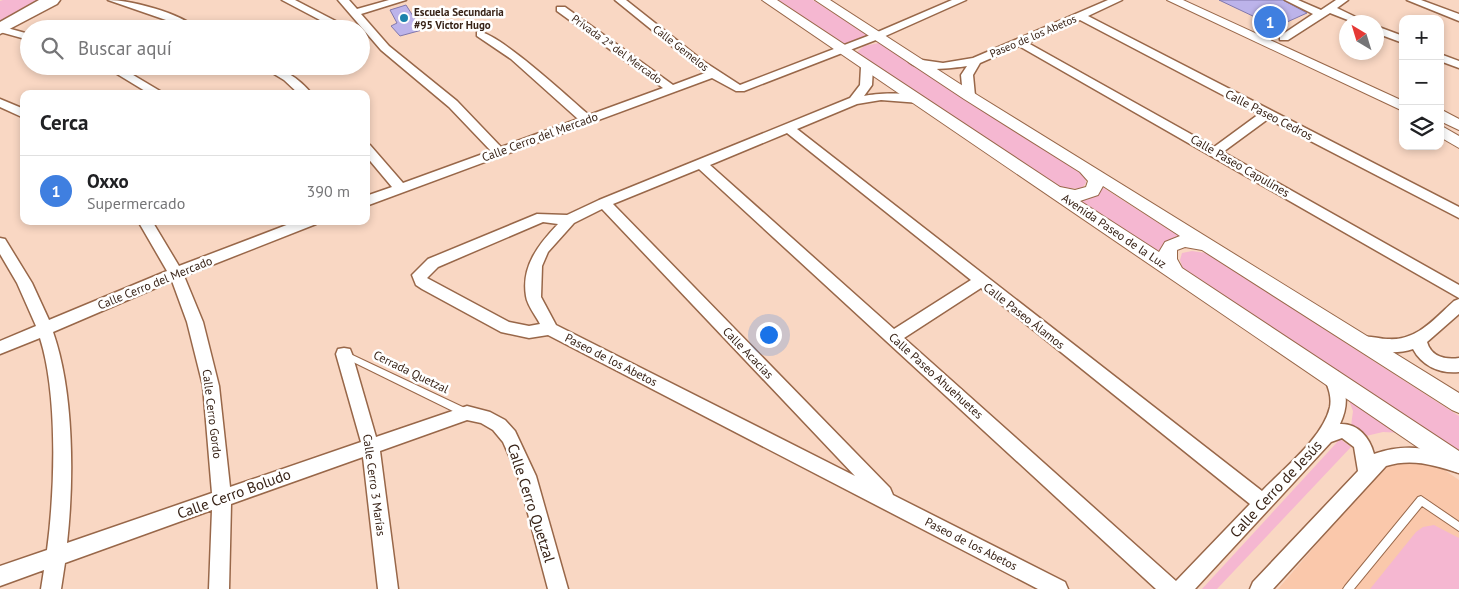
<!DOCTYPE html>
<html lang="es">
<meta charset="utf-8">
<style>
:root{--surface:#fff;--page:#f2f2f2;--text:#202124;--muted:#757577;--line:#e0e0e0;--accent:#1a73e8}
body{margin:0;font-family:"PT Sans",sans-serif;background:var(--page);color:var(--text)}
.controls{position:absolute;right:15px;top:15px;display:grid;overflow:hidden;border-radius:10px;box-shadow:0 2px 8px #0003}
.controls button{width:45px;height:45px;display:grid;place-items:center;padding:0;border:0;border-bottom:1px solid var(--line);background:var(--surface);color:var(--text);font:25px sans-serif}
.compass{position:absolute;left:1339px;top:15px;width:45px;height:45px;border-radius:50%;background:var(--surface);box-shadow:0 2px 8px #0003;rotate:322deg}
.you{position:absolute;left:768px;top:334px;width:18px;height:18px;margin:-12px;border:4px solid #fff;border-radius:50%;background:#1a73e8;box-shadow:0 0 0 8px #1a73e833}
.badge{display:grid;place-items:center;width:32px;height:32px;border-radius:50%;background:var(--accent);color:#fff;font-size:16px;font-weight:700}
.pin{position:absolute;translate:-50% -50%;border:2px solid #fff;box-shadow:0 1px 5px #0006}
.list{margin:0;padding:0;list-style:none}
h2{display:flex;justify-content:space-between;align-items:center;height:65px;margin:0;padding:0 20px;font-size:21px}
h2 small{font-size:16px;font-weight:400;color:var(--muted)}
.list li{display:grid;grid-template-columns:32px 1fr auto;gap:15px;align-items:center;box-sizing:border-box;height:70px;padding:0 20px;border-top:1px solid var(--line)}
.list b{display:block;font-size:19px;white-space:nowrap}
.list p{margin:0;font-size:16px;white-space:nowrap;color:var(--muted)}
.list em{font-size:16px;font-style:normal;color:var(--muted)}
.icon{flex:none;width:28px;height:28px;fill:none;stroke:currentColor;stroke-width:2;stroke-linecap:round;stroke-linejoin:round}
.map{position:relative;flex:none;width:1459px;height:589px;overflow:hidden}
.search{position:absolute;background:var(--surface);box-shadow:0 2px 8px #0003;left:20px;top:20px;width:350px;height:55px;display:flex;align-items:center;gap:12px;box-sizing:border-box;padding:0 18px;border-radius:28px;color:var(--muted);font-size:19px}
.panel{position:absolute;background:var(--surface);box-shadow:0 2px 8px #0003;left:20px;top:90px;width:350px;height:135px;border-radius:10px}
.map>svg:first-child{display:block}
.built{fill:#fac8ab}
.green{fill:#f5b7d1}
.building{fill:#bcb3ea;stroke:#8178ac}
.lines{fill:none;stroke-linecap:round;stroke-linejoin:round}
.service-casing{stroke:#986749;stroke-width:2}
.minor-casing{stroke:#986749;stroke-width:3}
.tertiary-casing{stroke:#986749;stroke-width:2}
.primary-casing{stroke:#986749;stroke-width:3}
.service{fill:#fff;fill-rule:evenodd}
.minor{fill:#fff;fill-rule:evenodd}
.tertiary{fill:#fff;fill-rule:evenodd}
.primary{fill:#fff;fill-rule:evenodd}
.poi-dot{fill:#1c82ac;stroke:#fff;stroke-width:2}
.labels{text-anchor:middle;stroke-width:5;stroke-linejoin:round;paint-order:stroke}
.far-poi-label{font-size:11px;font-weight:bold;fill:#382317;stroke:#fff;text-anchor:start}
.far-street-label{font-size:11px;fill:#382317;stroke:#fff}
.street-label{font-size:12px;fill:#382317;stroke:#fff}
.near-street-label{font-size:15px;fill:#382317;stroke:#fff}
</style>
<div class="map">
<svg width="1459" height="589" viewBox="0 0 1459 589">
<rect width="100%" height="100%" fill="#f9d7c3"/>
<path class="built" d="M1427 458 1459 480V589H1278L1385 465Z"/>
<g class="green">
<path d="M3 0H48L0 27V1Z"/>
<path d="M777 0H813L867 35 845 44Z"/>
<path d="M879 43 1085 176 1086 183 1082 188 1063 189 856 53 864 46Z"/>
<path d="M1099 185 1182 238 1160 254 1076 199Z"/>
<path d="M1192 251 1206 253 1459 416V452L1183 269 1180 260 1182 253Z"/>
<path d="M1346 393 1404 433 1383 432 1366 436 1351 426 1353 411Z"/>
<path d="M1340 439 1351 447 1217 589H1202Z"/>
<path d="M1434 525 1459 538V589H1370L1416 532 1423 527Z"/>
</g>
<g class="building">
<path d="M1219 0H1283L1307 13 1276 27Z"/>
<path d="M406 5 422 30 400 36 391 26 397 23 390 10Z"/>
</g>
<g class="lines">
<g class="service-casing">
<g id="service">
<path d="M346 352 469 410 470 413 469 416 466 417 463 416 343 357 342 355 343 353Z"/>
<path d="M1421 496 1459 522V531L1422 506 1354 589H1343L1345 586 1418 497Z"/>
</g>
</g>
<g class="minor-casing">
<g id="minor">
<path d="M108 0C130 0 181 13 197 29H183L166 20Z"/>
<path d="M282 0H295L351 29H337Z"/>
<path d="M338 0H349L357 9 389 0H406L361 14 389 46 457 101 501 147 578 119 511 59 477 36V32C494 28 572 101 589 115L663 88 557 11V7H565L673 85 705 73 615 0H626L703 61 740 85 873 34 952 0H966L881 38 744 91H736L712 78 366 206V196L392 187 366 156V144L370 145 403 183 491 151 449 107 381 50Z"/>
<path d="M1108 0H1122L1088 16 1459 207V218L1268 119 1223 152 1459 285V298L1019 46 980 63 973 75 975 96 969 100 963 96 961 75 967 66C953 68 921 73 909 62L915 59 943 63 973 58ZM1080 20 1259 114 1214 147 1028 43Z"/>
<path d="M1285 0H1298L1321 10 1336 0H1348L1337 8 1366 22H1353L1330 13 1288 40H1280V36L1313 14Z"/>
<path d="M1407 0H1421L1459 14V21Z"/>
<path d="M0 26 29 34V40L0 32Z"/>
<path d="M1376 26 1403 36V43L1376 33Z"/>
<path d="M1440 54 1459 61V68L1440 61Z"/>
<path d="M867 64 873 67 872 85 864 96C877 93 912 91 922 100L920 103 881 100 857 104 797 129 1262 491C1283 469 1323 438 1330 407 1332 396 1328 387 1324 377L1326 372 1332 370 1338 372C1347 391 1349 405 1340 424 1358 423 1370 438 1374 454 1405 443 1429 448 1459 457V473C1434 465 1412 458 1386 466L1273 589H1250L1253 582 1358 471 1354 447 1342 438 1331 442 1195 589H1156L699 169 613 204 890 488 893 495 1065 582 1068 589H1038L548 335 529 338 501 332 422 289 416 285 412 275 428 259 537 214 567 215 599 200 850 98 860 85 861 67ZM787 133 971 280 894 329 710 165ZM602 209 855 476 556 325 541 297 542 266 548 252 574 223ZM543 222 558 224C539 244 521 266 526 296 527 305 536 316 540 324L529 326 509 322 427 278 438 267ZM981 288 1250 504 1176 581 904 338Z"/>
<path d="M104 66H118L165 94H150Z"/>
<path d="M261 66C281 66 299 78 312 94H299L284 80Z"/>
<path d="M0 99 24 109V118L0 107Z"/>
<path d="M138 221H152L179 266 297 221H318L316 224 184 276 203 322 219 386 230 487 361 442 336 354 338 349 344 348 350 349 352 354 376 437 467 406 490 412 505 420 515 431 536 476 568 589H548L518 476 503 442 493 430 481 423 467 420 380 451 398 589H378L363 457 231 504 229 589H209L212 510 65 563 61 589H41L44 570 0 586V566L47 550C55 490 58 395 40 338L0 354V341L36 326 17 283 0 254V238L5 239 32 283 49 320 167 271ZM172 281 187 322 203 386 212 493 67 543C74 480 74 392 53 332Z"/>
<path d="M1459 299V314L1427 342C1431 357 1446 360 1459 358V372C1440 374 1422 366 1413 349 1396 355 1375 352 1357 346L1355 342 1357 338C1367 334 1378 339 1388 339 1417 341 1434 319 1454 301Z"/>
</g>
</g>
<g class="tertiary-casing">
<g id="tertiary">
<path d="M762 0H777L1060 187 1075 190 1086 187 1088 181 1080 172 964 99 815 0H830L974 93 1459 393V413L1452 410 1202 250 1185 247 1177 250V259L1182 268 1459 451V473L1451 470ZM1103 186 1180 236 1165 242 1159 252 1080 201 1098 195Z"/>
<path d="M1167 0H1183L1403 101V111Z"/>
<path d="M1440 109 1459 119V130L1440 121Z"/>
<path d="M1440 125 1459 136V148L1440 137Z"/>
</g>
</g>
<g class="primary-casing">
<path id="primary" d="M39 0H60L57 4 0 34V22Z"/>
</g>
<use href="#service" class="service"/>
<use href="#minor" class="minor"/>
<use href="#tertiary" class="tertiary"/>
<use href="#primary" class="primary"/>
</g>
<circle class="poi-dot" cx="404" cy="18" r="5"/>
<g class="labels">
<g class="far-poi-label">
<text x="414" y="16">Escuela Secundaria<tspan x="414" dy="13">#95 Victor Hugo</tspan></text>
</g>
<g class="far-street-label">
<text transform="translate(1033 36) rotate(-23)" y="4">Paseo de los Abetos</text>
<text transform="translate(681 48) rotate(38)" y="4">Calle Gemelos</text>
<text transform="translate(617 49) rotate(36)" y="4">Privada 2ª del Mercado</text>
</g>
<g class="street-label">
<text transform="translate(1269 115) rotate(27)" y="4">Calle Paseo Cedros</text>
<text transform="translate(540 137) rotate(-20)" y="4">Calle Cerro del Mercado</text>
<text transform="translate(1240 166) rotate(30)" y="4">Calle Paseo Capulines</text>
<text transform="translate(1114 231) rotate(34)" y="4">Avenida Paseo de la Luz</text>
<text transform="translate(155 283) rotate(-22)" y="4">Calle Cerro del Mercado</text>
<text transform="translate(1024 316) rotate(38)" y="4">Calle Paseo Álamos</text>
<text transform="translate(748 353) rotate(46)" y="4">Calle Acacias</text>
<text transform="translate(611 360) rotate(27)" y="4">Paseo de los Abetos</text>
<text transform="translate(411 372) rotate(26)" y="4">Cerrada Quetzal</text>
<text transform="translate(936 376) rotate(42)" y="4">Calle Paseo Ahuehuetes</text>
<text transform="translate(212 414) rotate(83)" y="4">Calle Cerro Gordo</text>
<text transform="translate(374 485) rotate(82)" y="4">Calle Cerro 3 Marías</text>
<text transform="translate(971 544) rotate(27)" y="4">Paseo de los Abetos</text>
</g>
<g class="near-street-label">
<text transform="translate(1276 489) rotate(-47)" y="5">Calle Cerro de Jesús</text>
<text transform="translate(234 494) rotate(-20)" y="5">Calle Cerro Boludo</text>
<text transform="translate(531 503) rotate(72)" y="5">Calle Cerro Quetzal</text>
</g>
</g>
</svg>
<div class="controls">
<button>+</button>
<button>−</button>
<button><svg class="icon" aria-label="layers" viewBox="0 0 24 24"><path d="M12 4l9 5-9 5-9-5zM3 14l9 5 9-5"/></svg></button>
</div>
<svg class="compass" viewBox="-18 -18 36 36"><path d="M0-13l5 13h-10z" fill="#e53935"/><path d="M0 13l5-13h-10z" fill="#757577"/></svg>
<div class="you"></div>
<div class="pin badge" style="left:1270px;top:22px;background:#3f7fe0">1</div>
<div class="search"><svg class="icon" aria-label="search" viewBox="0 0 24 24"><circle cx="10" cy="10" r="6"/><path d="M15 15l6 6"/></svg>Buscar aquí</div>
<section class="panel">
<h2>Cerca<small></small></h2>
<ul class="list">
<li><span class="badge" style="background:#3f7fe0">1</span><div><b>Oxxo</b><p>Supermercado</p></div><em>390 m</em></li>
</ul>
</section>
</div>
